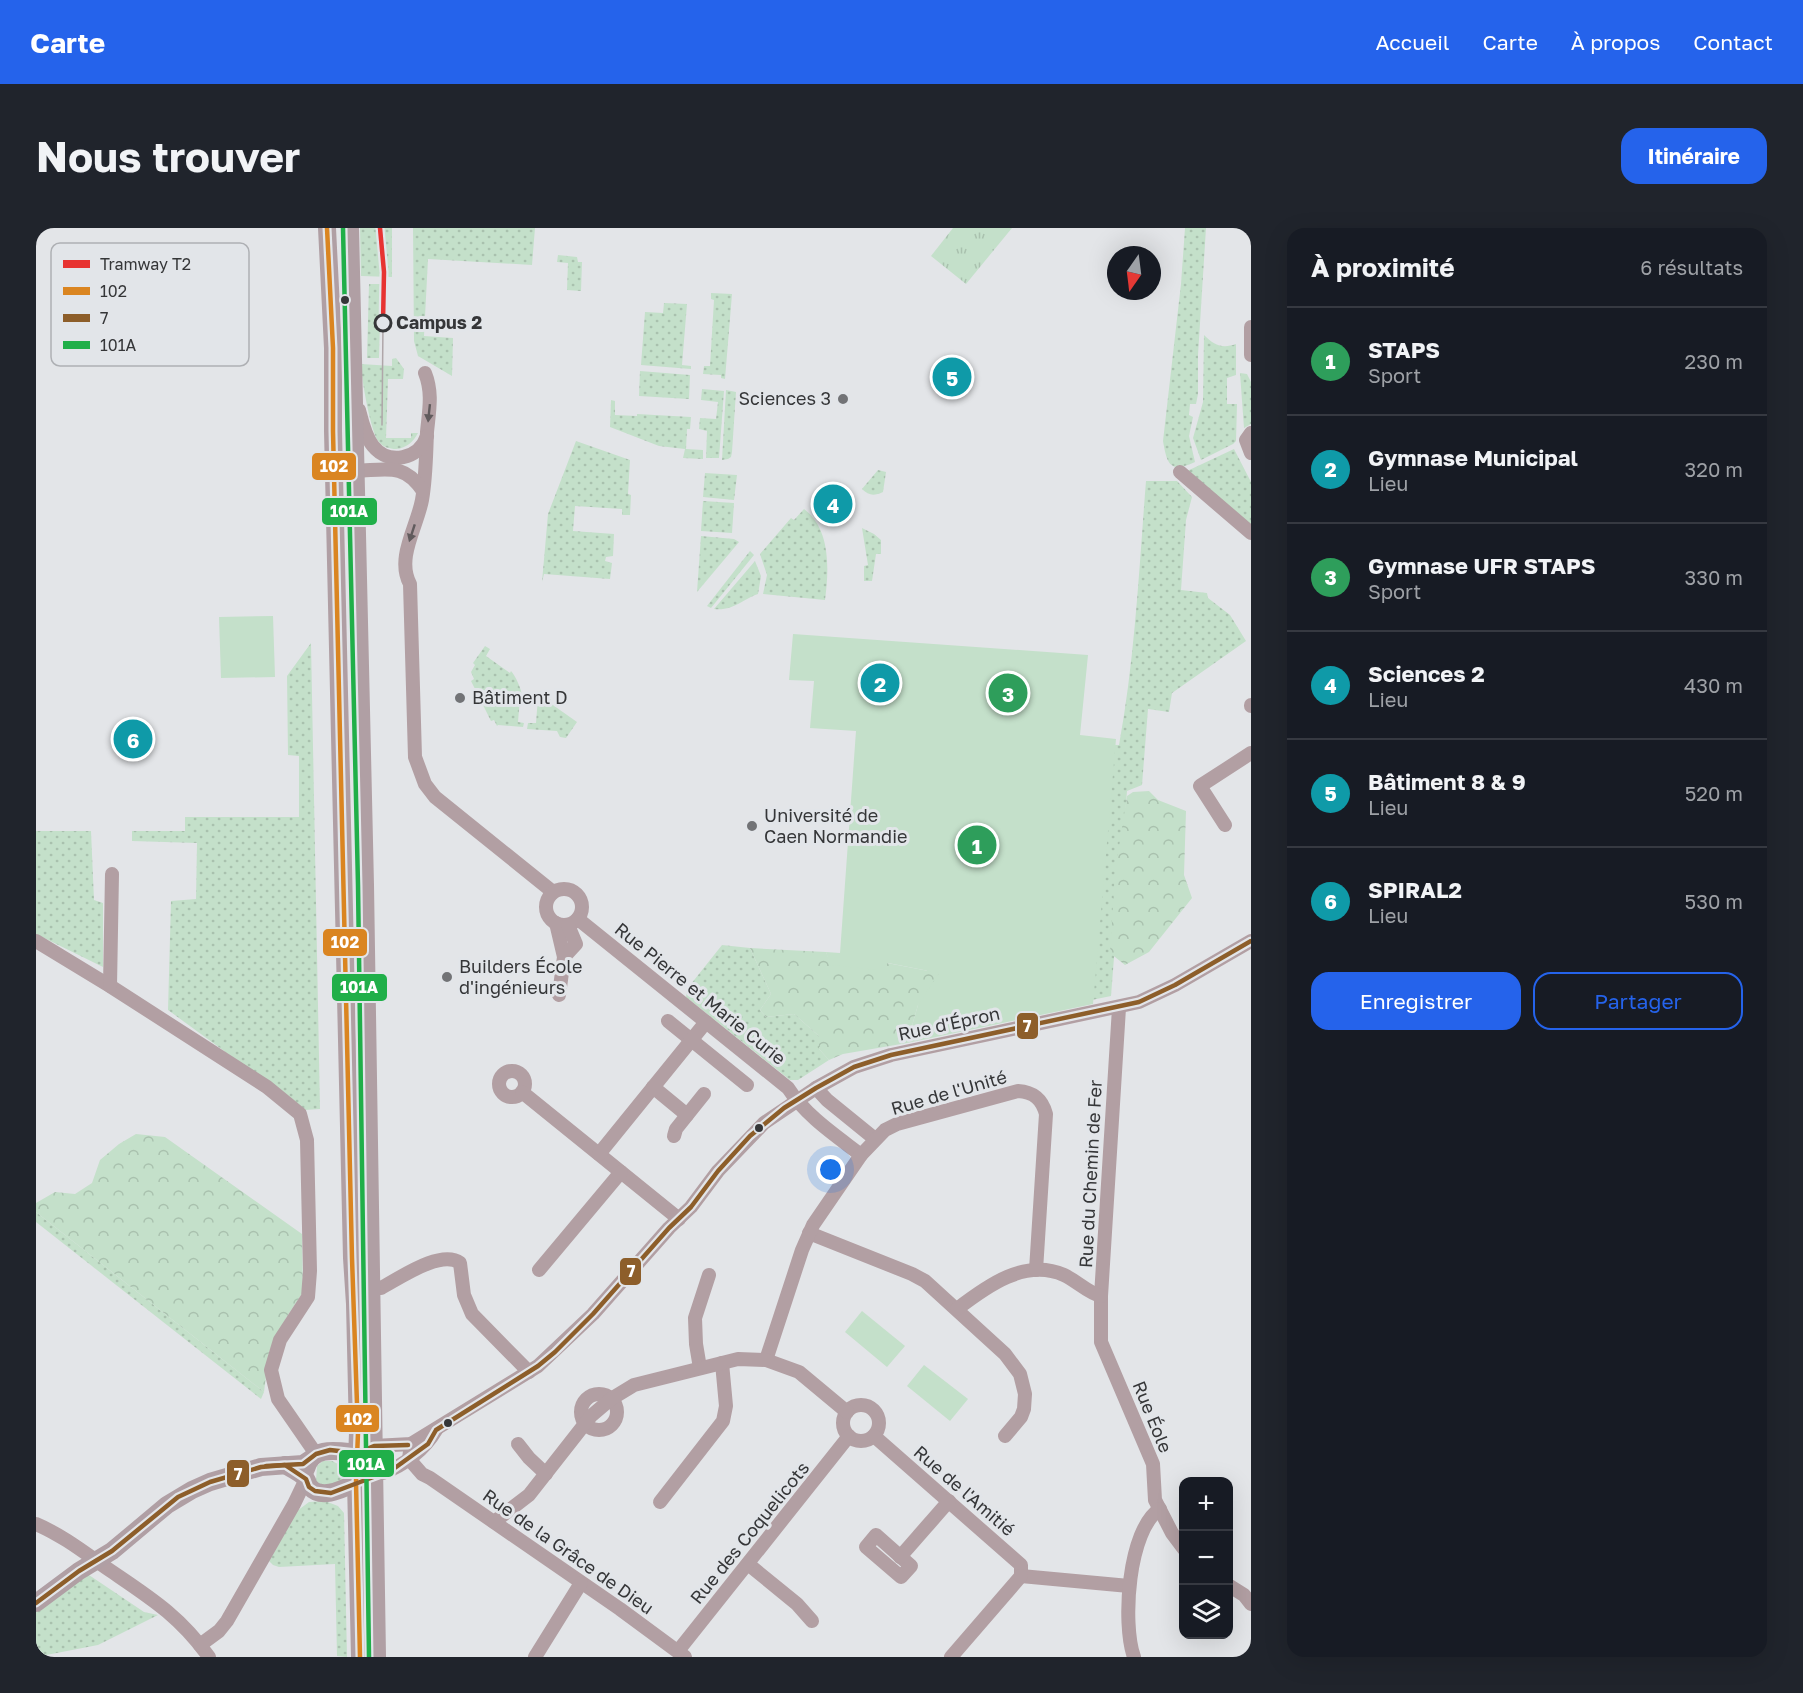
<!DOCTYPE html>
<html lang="fr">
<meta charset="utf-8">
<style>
:root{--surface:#171b24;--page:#20242c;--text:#f1f3f6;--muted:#9ea1a6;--line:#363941;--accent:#2563eb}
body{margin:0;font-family:"Golos Text",sans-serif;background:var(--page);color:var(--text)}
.controls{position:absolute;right:18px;bottom:18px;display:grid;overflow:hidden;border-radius:12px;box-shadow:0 6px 24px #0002}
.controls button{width:54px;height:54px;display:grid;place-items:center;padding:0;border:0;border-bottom:2px solid var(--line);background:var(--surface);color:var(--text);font:30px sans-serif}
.compass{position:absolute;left:1071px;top:18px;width:54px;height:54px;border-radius:50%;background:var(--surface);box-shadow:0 6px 24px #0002;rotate:194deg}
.you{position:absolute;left:795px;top:942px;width:21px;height:21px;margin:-15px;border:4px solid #fff;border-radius:50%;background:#1a73e8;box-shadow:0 0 0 9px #1a73e833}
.badge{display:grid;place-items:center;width:39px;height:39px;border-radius:50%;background:var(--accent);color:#fff;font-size:20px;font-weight:700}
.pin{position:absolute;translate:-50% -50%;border:3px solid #fff;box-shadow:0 2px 6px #0006}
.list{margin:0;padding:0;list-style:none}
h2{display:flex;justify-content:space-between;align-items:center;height:78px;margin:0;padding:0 24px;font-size:26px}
h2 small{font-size:20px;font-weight:400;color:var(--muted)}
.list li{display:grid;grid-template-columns:39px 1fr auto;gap:18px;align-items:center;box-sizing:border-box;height:108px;padding:0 24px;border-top:2px solid var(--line)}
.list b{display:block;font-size:22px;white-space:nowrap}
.list p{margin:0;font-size:20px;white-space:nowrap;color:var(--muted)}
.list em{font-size:20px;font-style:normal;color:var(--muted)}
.actions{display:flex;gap:12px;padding:18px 24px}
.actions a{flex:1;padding:14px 0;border:2px solid var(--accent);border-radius:18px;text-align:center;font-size:21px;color:var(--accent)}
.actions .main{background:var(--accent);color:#fff}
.icon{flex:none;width:33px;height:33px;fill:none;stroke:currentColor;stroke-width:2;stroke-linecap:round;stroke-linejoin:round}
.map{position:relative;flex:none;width:1215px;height:1429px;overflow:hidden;border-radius:18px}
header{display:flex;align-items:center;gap:36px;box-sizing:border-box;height:84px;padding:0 30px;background:var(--accent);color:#fff}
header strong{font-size:28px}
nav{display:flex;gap:33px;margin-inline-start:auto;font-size:21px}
.intro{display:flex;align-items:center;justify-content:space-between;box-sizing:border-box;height:144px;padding:0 36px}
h1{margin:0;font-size:42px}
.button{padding:15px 27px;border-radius:18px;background:var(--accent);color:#fff;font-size:21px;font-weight:700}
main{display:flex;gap:36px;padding:0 36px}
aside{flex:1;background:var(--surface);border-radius:18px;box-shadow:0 6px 24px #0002}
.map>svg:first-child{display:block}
.grass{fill:url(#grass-dots)}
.forest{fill:url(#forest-crowns)}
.park{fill:url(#park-tufts)}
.pitch{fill:#c4e0ca}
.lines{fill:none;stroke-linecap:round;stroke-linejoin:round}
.minor{stroke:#b29fa3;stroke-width:14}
.major{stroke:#b09fa4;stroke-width:18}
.tram{stroke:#afa6a9;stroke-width:1.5}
.bus-1-casing{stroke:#e2e5e9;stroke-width:9}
.bus-2-casing{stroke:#e2e5e9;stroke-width:9}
.bus-3-casing{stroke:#e2e5e9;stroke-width:9}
.bus-1{stroke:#da8521;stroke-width:4.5}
.bus-2{stroke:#8d5e2a;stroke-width:4.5}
.bus-3{stroke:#20af49;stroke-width:4.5}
.tram-1-casing{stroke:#e2e5e9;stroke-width:9}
.tram-1{stroke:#e73331;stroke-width:4.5}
.oneway{fill:#615b5d}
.bus-dot{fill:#353638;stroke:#e2e5e9;stroke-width:2}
.stop-dot{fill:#e2e5e9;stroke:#353638;stroke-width:3}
.poi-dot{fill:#727376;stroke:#e2e5e9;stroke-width:2}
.labels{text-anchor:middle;stroke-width:6;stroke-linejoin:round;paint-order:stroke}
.stop-label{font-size:18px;font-weight:bold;fill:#353638;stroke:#e2e5e9;text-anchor:start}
.poi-label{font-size:18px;fill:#353638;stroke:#e2e5e9;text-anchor:start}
.street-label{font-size:18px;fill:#353638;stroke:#e2e5e9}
.key{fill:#e2e5e9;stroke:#aeb0b4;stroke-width:1.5}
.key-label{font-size:16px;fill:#353638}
.line-badge{stroke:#e2e5e9;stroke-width:2}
.badge-label{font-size:16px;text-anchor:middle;font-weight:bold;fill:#fff}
</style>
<header>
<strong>Carte</strong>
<nav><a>Accueil</a><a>Carte</a><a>À propos</a><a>Contact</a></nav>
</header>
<div class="intro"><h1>Nous trouver</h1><a class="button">Itinéraire</a></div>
<main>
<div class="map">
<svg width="1215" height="1429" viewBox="0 0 1215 1429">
<defs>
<pattern id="grass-dots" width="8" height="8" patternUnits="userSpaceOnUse" patternTransform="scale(1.5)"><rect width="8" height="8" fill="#c4e0ca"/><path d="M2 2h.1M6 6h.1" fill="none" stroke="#a9c1ae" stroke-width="1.8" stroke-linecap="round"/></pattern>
<pattern id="forest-crowns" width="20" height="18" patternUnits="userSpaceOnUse" patternTransform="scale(1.5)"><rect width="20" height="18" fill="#c4e0ca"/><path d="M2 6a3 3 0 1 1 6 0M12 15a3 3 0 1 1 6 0" fill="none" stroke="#a9c1ae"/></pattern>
<pattern id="park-tufts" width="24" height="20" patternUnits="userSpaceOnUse" patternTransform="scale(1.5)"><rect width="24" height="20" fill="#c4e0ca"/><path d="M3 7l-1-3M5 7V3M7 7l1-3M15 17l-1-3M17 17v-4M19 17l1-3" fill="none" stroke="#a9c1ae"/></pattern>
</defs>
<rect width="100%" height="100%" fill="#e3e5e8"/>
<g class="grass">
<path d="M324 0H356V49L325 48Z"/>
<path d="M377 0H499L496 37 392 31 388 108 417 110 416 148 382 128 378 113Z"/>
<path d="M1149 0H1170L1162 127V166L1160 176H1154L1153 187 1157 189 1153 208 1159 234C1134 246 1131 236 1127 213L1145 56Z"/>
<path d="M522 27 541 29 542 34H546L545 63 531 62 532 35 521 34Z"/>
<path d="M333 56H345L343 130H331Z"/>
<path d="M675 65 696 66 689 151 685 150V147L667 146 668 138H674L678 72 675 71Z"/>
<path d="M628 75 651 76 646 137 655 138V141L605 137 609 84 627 85Z"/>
<path d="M1168 107C1178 117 1186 121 1200 116V147L1191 150V176H1201L1200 213 1197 216 1165 232 1157 210 1167 174Z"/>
<path d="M360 130 368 141 367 151H352L350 210H375V205H382C377 214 371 220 360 221 354 221 347 219 343 214 335 206 325 149 325 136L356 138V131Z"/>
<path d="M604 143 654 147 653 171 603 168Z"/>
<path d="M1204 145 1211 146 1215 154V196L1208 200Z"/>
<path d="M666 161 688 163 683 230H670L671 203 663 201 664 190 680 191 682 174 665 172Z"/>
<path d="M690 162 700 164 696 224 695 229 692 231 686 232Z"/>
<path d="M575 172 579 173V187L601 188V186L655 189 654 201H651L650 221 667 222V231L647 230 649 221 623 218 574 199Z"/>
<path d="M540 213 594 232 592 266 595 267 594 287H586V281L539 278 537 303 578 306 577 328 570 329 569 333 576 335 574 351 508 346 506 354 512 286Z"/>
<path d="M1198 221 1215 254V300L1149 244Z"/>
<path d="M842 242 850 244 847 264C838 268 833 268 826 261Z"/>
<path d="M669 245 701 247 698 272 667 269Z"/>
<path d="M1110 253H1141L1156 269 1150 292 1145 362 1171 365 1172 370 1194 387 1210 413 1136 465 1133 484 1112 481 1106 557 1091 563 1075 768 1041 775 882 777 949 514 1083 517C1099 430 1103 341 1110 253Z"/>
<path d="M667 273 698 275 696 305 665 303Z"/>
<path d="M768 281C795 301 793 342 789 372L727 366 731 347 724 326 755 290 758 292Z"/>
<path d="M826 300 838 306 845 312V326H840L836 353H828V338L832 337Z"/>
<path d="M665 308 698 311 703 314 661 364Z"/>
<path d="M714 323 718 327 675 380 671 378Z"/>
<path d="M719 333 725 348 722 366C705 372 698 383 678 381Z"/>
<path d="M275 415 284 881 269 882 132 782 135 673 160 671 161 615 96 613V603H149V589H263V528L252 527 251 448Z"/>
<path d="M449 418 454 421 450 428 474 445 475 443C479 447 486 462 486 468H484L482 494 488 495 487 499 462 497 461 498 458 492 455 493 435 453 438 451 435 444 439 437 437 435Z"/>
<path d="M504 463 515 472 514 475 541 494 530 510 524 509 521 503 491 501 492 495H500L502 469H500V464Z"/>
<path d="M0 603H55L58 672 67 675V739L0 706Z"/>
<path d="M686 717 714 720 735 766 724 782 730 789 758 786 783 808V821L793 832 762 852H754L650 769 651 761Z"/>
<path d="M0 984 228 1164 225 1171 0 994Z"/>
<path d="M287 1233H296L306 1238V1252C296 1258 289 1260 280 1253L281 1238Z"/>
<path d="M289 1273 302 1278 308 1285 311 1429 301 1428 299 1336 243 1339 237 1337 233 1333 261 1283 273 1274Z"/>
<path d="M50 1345 108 1384 122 1387 62 1417 0 1429V1381Z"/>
</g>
<g class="forest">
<path d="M1113 563 1122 572 1150 583 1148 647 1156 670 1113 724 1089 737 1074 725 1079 644 1091 568 1097 564Z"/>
<path d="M714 720 790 724 795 737 851 735 903 745 882 777 871 815 807 826 793 832 783 821V808L758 786 730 789 724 782 735 766Z"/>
<path d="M100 906 129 909 266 1006 267 1064 250 1090 233 1124 228 1164 0 984V975L19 964 39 966 56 955 64 932 83 916Z"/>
</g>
<path class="park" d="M917 0H976L930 56 895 28Z"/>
<g class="pitch">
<path d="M237 388 239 449 185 450 183 389Z"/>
<path d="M757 406 1052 427 1044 507 1080 511 1057 776 871 815 882 777 903 745 852 735 842 742 794 737 790 724 804 725 820 503 774 500 778 453 753 452Z"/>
<path d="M826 1083 869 1118 851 1139 809 1104Z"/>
<path d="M888 1137 932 1171 914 1193 871 1158Z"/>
</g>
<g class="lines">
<g class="minor">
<path d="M1215 99V127"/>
<path d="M389 145C397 165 393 183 391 204 390 227 390 249 386 272 381 299 360 330 374 356L379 529 389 556 399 569 517 664"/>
<path d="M323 182C326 194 329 208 337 218 353 238 383 231 391 208"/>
<path d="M1215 205 1210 212 1215 225"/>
<path d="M319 243C350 242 368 234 387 263"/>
<path d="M1144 244 1215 305"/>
<path d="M1215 477V478"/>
<path d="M1189 597 1164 558 1215 525"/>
<circle cx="528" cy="679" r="18"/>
<path d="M542 691 752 860C770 888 799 907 825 927"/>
<path d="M520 695 528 729 523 767"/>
<path d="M0 713 74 758 231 859 264 886 271 912 274 1043 272 1069 244 1112 235 1142 242 1171 280 1226"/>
<path d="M528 729 540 716 532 697"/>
<path d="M74 758 76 646"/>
<path d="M1083 780 1065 1068V1114L1117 1236 1119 1272 1136 1305 1148 1321"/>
<path d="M632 793 711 857"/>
<circle cx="476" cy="856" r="13"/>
<path d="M617 859 651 887"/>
<path d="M780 860 791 872 839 911"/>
<path d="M486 864 643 991"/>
<path d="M638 908 640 901 668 866"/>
<path d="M563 926 670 794"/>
<path d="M773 1005 876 1046 889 1053 969 1126 984 1146 989 1166 988 1181 985 1189 969 1208"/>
<path d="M503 1042 585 944"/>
<path d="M336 1060H345C364 1050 405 1021 424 1035L428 1067 436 1086 493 1144"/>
<path d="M921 1081C951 1058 989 1030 1028 1047 1041 1053 1052 1065 1065 1068"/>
<path d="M730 1132 766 1022 777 997 825 927 849 902 861 896 982 863C998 864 1006 871 1010 886L1000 1042"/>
<path d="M664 1140 660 1116 659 1090 673 1047"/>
<circle cx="563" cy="1184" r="18"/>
<circle cx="825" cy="1195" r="18"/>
<path d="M838 1208 985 1337V1348"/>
<path d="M375 1216 373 1231 386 1246 394 1250 584 1381 649 1429"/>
<path d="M482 1216 493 1230 510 1246"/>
<path d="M330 1221 338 1218 375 1216 502 1138 557 1086 633 1000 655 979 682 943 728 895 780 860 818 839 855 827 1103 774 1139 757 1215 713"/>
<path d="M347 1245C369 1237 389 1221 400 1202"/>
<path d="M624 1274 687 1193 690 1178 686 1135"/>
<path d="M458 1294 493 1267 555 1188 575 1171 598 1157 702 1131 730 1132 763 1144 811 1184"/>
<path d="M0 1296C26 1307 49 1325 72 1341 113 1369 143 1387 173 1429"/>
<path d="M840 1307 875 1338 865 1349 830 1319Z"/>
<path d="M864 1329 913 1273"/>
<path d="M712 1336 761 1376 776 1393"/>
<path d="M985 1348 1093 1358"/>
<path d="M1192 1357 1208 1367 1215 1376"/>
<path d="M164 1417 183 1403 191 1393 258 1276 270 1251"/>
<path d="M642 1423 813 1208"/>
<path d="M499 1429 545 1355"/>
<path d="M915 1429 985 1348"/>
<path d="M1098 1429C1086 1396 1092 1301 1124 1281"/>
</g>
<g class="major">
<path d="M291 0 297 120V203L316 1030 319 1076 322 1205 320 1254 324 1429"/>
<path d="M314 0 329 657 341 1429"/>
<path d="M249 1237C256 1241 265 1245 270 1251 272 1254 272 1257 274 1259 288 1275 314 1256 329 1251"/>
<path d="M270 1241C276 1217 302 1223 321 1225"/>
<path d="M0 1375 43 1343 76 1323 131 1277 156 1262 174 1254 225 1239 267 1236 273 1232"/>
</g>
<path class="tram" d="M346 197 347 95"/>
<g class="bus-1-casing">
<path id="bus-1" d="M291 0 297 120V203L316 1030 322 1205 320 1254 324 1429"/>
</g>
<g class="bus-2-casing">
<g id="bus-2">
<path d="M230 1238 267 1236 280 1226 294 1222 321 1225 338 1218 372 1217"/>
<path d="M0 1375 43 1343 76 1323 142 1269 174 1254 225 1239 249 1237 270 1251 273 1259 279 1263 295 1265 356 1242 392 1216 400 1202 502 1138 519 1124 557 1086 633 1000 655 979 682 943 714 908 748 880 780 860 818 839 855 827 1103 774 1139 757 1215 713"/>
</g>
</g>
<g class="bus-3-casing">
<path id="bus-3" d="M307 0 322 657 333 1429"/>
</g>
<use href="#bus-1" class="bus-1"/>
<use href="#bus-2" class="bus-2"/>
<use href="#bus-3" class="bus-3"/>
<g class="tram-1-casing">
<path id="tram-1" d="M344 0 348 44 347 95"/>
</g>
<use href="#tram-1" class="tram-1"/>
</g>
<defs><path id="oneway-solid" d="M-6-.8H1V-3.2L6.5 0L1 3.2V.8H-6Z" transform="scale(1.5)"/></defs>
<g class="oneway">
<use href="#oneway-solid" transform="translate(393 185) rotate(96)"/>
<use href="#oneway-solid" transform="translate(376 305) rotate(108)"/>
</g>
<g class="bus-dot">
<circle cx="309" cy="72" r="5"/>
<circle cx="723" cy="900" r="5"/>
<circle cx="412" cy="1195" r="5"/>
</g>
<circle class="stop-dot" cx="347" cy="95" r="8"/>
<g class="poi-dot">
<circle cx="807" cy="171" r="6"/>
<circle cx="424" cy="470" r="6"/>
<circle cx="716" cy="598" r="6"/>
<circle cx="411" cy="749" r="6"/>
</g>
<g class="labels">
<g class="stop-label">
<text x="360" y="101">Campus 2</text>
</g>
<g class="poi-label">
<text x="795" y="177" text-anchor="end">Sciences 3</text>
<text x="436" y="476">Bâtiment D</text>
<text x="728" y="594">Université de<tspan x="728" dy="21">Caen Normandie</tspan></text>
<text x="423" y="745">Builders École<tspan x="423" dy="21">d'ingénieurs</tspan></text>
</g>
<g class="street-label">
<text transform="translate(664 766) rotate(39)" y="6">Rue Pierre et Marie Curie</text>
<text transform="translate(913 796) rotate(-12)" y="6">Rue d'Épron</text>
<text transform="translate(913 865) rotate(-16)" y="6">Rue de l'Unité</text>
<text transform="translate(1055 946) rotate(-87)" y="6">Rue du Chemin de Fer</text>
<text transform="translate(1116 1189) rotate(68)" y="6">Rue Éole</text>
<text transform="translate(928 1263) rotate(41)" y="6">Rue de l'Amitié</text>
<text transform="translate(714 1305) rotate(-51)" y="6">Rue des Coquelicots</text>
<text transform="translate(532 1324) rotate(35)" y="6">Rue de la Grâce de Dieu</text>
</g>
</g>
<rect x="15" y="15" width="198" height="123" rx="9" class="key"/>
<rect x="27" y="32" width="27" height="8" fill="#e73331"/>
<rect x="27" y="59" width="27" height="8" fill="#da8521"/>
<rect x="27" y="86" width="27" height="8" fill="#8d5e2a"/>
<rect x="27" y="113" width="27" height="8" fill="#20af49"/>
<g class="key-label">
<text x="64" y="42">Tramway T2</text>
<text x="64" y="69">102</text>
<text x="64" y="96">7</text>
<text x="64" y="123">101A</text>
</g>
<g class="line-badge">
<rect x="275" y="224" width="46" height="29" rx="6" fill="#da8521"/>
<rect x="285" y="269" width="57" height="29" rx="6" fill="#20af49"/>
<rect x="286" y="700" width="46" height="29" rx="6" fill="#da8521"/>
<rect x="295" y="745" width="57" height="29" rx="6" fill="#20af49"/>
<rect x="980" y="784" width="23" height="28" rx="6" fill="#8d5e2a"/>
<rect x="583" y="1029" width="23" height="29" rx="6" fill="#8d5e2a"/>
<rect x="299" y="1176" width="45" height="29" rx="6" fill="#da8521"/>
<rect x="302" y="1221" width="57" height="29" rx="6" fill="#20af49"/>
<rect x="190" y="1231" width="24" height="29" rx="6" fill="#8d5e2a"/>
</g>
<g class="badge-label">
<text x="298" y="244">102</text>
<text x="313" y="289">101A</text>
<text x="309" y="720">102</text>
<text x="323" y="765">101A</text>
<text x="991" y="804">7</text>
<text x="595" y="1049">7</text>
<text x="322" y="1197">102</text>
<text x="330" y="1242">101A</text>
<text x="202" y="1252">7</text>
</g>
</svg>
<div class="controls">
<button>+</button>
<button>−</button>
<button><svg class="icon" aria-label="layers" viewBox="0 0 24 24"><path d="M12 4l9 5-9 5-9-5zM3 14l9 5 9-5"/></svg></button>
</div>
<svg class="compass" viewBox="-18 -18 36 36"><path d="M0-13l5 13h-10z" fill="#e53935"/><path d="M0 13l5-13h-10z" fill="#9ea1a6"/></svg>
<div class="you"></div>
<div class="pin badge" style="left:941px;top:617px;background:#2e9e5b">1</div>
<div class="pin badge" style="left:844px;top:455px;background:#0f9aa8">2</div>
<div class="pin badge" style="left:972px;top:465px;background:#2e9e5b">3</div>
<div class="pin badge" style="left:797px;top:276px;background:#0f9aa8">4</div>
<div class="pin badge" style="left:916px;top:149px;background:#0f9aa8">5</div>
<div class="pin badge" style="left:97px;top:511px;background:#0f9aa8">6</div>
</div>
<aside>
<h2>À proximité<small>6 résultats</small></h2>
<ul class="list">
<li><span class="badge" style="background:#2e9e5b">1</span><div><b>STAPS</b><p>Sport</p></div><em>230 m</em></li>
<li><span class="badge" style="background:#0f9aa8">2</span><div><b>Gymnase Municipal</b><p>Lieu</p></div><em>320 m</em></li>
<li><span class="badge" style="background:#2e9e5b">3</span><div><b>Gymnase UFR STAPS</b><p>Sport</p></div><em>330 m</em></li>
<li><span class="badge" style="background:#0f9aa8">4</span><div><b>Sciences 2</b><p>Lieu</p></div><em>430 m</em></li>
<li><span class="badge" style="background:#0f9aa8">5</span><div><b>Bâtiment 8 &amp; 9</b><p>Lieu</p></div><em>520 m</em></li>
<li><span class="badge" style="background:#0f9aa8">6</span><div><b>SPIRAL2</b><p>Lieu</p></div><em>530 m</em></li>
</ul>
<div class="actions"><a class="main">Enregistrer</a><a>Partager</a></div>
</aside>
</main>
